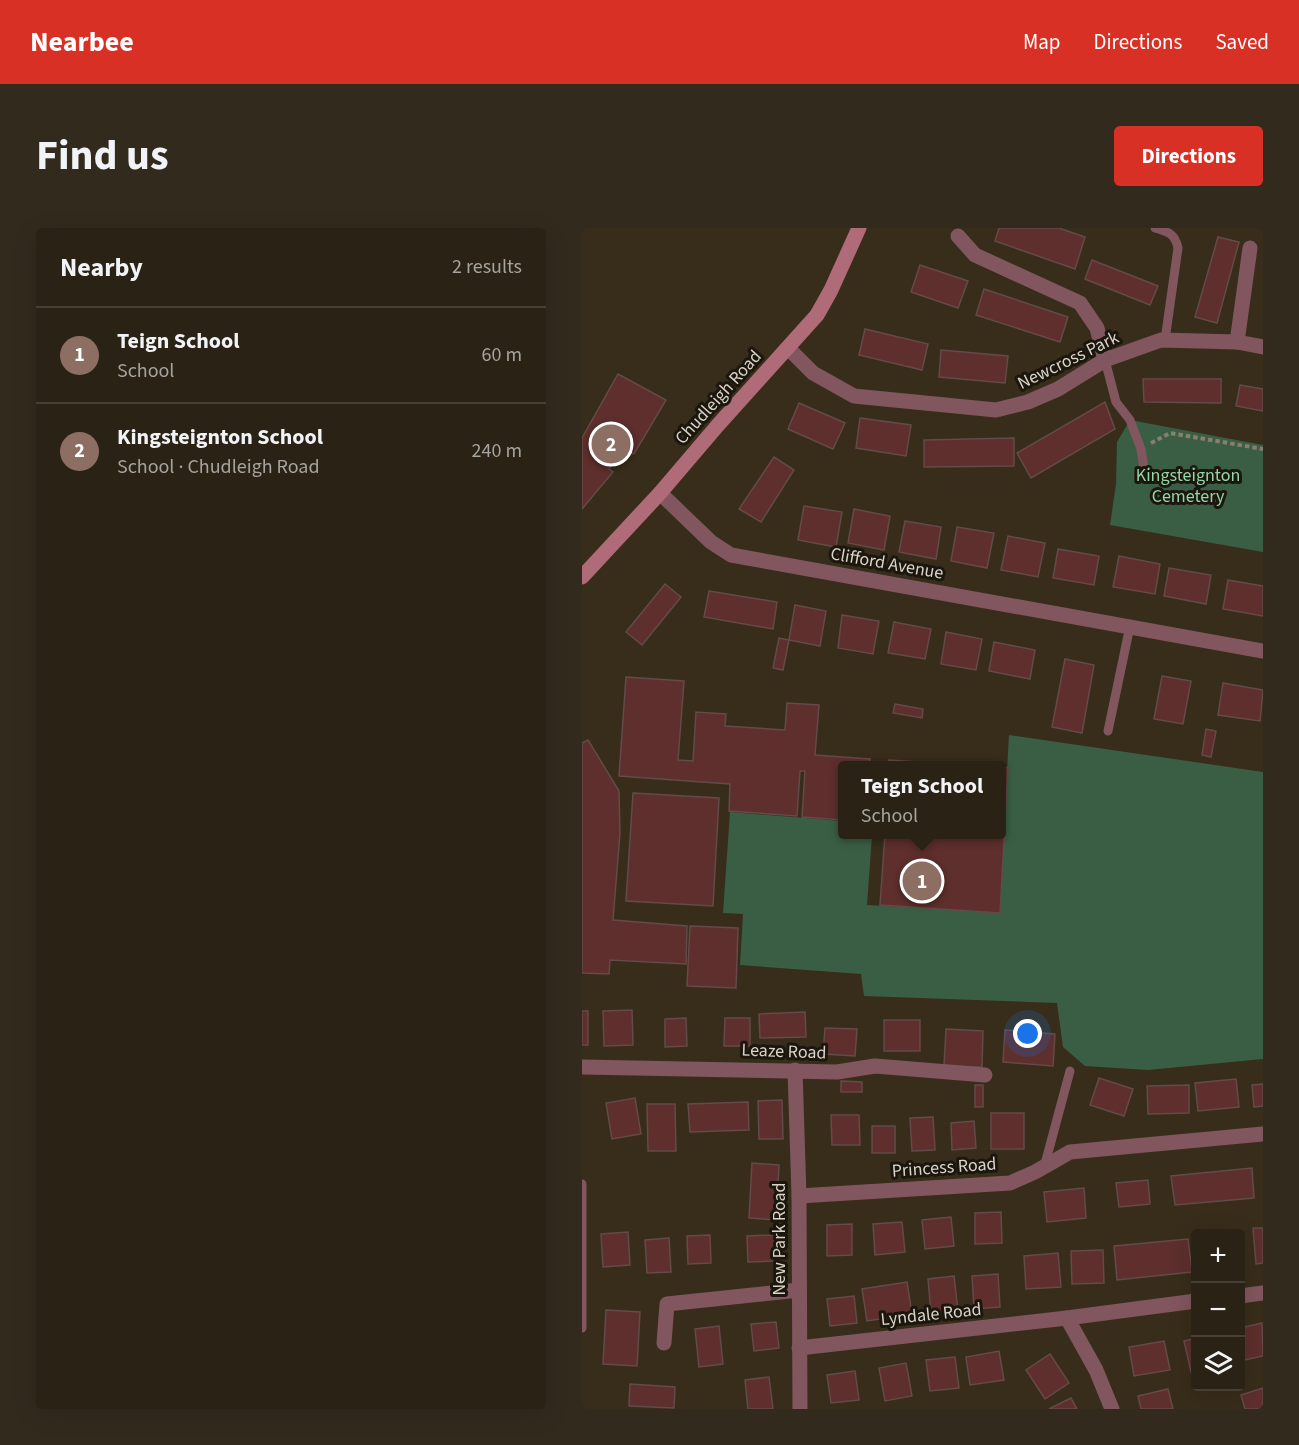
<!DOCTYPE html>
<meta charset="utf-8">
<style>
:root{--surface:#2a2214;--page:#322a1d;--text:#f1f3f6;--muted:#a5a4a0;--line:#463f34;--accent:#d93025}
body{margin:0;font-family:"Source Sans 3",sans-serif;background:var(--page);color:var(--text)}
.controls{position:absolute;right:18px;bottom:18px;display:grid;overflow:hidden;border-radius:6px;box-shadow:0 6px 24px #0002}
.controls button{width:54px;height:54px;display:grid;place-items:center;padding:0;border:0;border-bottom:2px solid var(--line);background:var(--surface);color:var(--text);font:30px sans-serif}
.you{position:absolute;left:446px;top:806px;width:21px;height:21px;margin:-15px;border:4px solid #fff;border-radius:50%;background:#1a73e8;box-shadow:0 0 0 9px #1a73e833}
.badge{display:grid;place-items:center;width:39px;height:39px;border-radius:50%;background:var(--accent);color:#fff;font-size:20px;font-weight:700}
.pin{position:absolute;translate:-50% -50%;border:3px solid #fff;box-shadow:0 2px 6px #0006}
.popup{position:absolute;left:256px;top:533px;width:168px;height:78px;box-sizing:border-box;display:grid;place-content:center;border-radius:6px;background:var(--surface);filter:drop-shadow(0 2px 4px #0005);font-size:20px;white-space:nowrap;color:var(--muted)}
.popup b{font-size:22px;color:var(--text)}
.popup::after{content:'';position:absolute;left:50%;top:100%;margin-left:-12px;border:12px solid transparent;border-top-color:var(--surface)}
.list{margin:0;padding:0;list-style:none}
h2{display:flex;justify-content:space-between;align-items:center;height:78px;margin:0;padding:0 24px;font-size:26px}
h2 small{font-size:20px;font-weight:400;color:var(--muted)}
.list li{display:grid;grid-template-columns:39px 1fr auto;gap:18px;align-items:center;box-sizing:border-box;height:96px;padding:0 24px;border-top:2px solid var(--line)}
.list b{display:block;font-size:22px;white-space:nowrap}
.list p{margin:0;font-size:20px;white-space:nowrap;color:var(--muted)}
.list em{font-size:20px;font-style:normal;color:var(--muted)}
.icon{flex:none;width:33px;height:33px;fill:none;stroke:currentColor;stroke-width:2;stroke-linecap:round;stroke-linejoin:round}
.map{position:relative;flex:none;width:681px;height:1181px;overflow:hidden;border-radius:6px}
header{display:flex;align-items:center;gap:36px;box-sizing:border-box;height:84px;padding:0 30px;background:var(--accent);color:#fff}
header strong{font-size:28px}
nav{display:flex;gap:33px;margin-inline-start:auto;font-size:21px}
.intro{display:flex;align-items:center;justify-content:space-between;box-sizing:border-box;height:144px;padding:0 36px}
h1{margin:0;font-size:42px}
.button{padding:15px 27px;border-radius:6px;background:var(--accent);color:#fff;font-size:21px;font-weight:700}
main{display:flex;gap:36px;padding:0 36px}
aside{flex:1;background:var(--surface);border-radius:6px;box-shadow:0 6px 24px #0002}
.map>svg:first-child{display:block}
.green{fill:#3a5e44}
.building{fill:#5e2f2c;stroke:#644a48;stroke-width:1.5}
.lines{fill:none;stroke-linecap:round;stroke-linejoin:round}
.path{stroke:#877e6e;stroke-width:4;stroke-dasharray:4.5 3;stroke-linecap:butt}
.service{stroke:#82565e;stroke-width:9}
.pedestrian{stroke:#82565e;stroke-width:15}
.minor{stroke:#82565e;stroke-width:15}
.secondary{stroke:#af6b78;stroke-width:15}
.labels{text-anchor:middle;stroke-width:6;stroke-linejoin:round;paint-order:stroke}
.street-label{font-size:18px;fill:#dad3c7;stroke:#1b160e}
.park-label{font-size:18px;fill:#92d7a5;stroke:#1b160e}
</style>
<header>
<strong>Nearbee</strong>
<nav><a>Map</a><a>Directions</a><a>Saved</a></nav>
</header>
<div class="intro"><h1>Find us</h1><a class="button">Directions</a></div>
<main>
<aside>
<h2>Nearby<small>2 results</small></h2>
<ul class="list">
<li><span class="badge" style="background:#8d6e63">1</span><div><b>Teign School</b><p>School</p></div><em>60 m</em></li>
<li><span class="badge" style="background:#8d6e63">2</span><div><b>Kingsteignton School</b><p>School · Chudleigh Road</p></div><em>240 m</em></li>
</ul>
</aside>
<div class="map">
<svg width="681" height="1181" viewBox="0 0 681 1181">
<rect width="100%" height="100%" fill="#382d1a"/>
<g class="green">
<path d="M548 192 681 217V324L528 297 534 256 535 214Z"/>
<path d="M427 507 681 544V831L566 842 503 838 481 819 475 775 282 768 279 746 158 737 161 686 141 685 148 584 260 593V606L290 607 285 677 417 684Z"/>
</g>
<g class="building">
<path d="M417 0H477L503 9 493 41 413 13Z"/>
<path d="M636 9 657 14 635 95 613 89Z"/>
<path d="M510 32 576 58 568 77 503 51Z"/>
<path d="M338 37 386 53 376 80 329 64Z"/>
<path d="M402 61 486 89 478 114 394 87Z"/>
<path d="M283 101 346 116 340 142 277 127Z"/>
<path d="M359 122 426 128 423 155 357 149Z"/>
<path d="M36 146 84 172 52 226 39 223 27 241 31 244 0 281V210Z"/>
<path d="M561 151H639V175L562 174Z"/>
<path d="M658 157 681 161V183L654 178Z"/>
<path d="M523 174 533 201 449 250 435 225Z"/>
<path d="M217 175 263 195 251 221 206 201Z"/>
<path d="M278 190 329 197 324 228 274 220Z"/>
<path d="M432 210V238L342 239V212Z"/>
<path d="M192 229 212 242 179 294 157 281Z"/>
<path d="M222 278 260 284 254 319 216 312Z"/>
<path d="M272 281 308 288 302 322 266 315Z"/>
<path d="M323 293 359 299 354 331 317 324Z"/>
<path d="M375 299 412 305 405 340 369 333Z"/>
<path d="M426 308 463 315 456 349 419 342Z"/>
<path d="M476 321 517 328 512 357 471 350Z"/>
<path d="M537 328 578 336 573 366 531 359Z"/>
<path d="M587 340 629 347 624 376 582 368Z"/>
<path d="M646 352 681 358V388L641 381Z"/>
<path d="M83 356 99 369 60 417 44 404Z"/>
<path d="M127 363 195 374 191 401 122 389Z"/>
<path d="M213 377 244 383 238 418 207 412Z"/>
<path d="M260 387 297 393 291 426 256 420Z"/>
<path d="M312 394 349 401 343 431 306 425Z"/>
<path d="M364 404 400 411 394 442 359 436Z"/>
<path d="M197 410 207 412 201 442 191 440Z"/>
<path d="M412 414 453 422 448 451 407 443Z"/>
<path d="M483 431 512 437 500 505 470 499Z"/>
<path d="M580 448 609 453 601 496 572 491Z"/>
<path d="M44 449 102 453 96 532 111 533 114 484 144 486 143 498 203 502 205 475 237 477 233 527 288 531V538H260V592L220 589 223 543H218L215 588 147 583 148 556 37 548Z"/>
<path d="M641 455 681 462 678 493 636 487Z"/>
<path d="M313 476 341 481 340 490 311 485Z"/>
<path d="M624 501 634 503 629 529 620 527Z"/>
<path d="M6 512 37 563 38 605 31 692 105 698 104 736 28 732 27 746 0 745V515Z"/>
<path d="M307 532 394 538H307Z"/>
<path d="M419 539 426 540 418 685 298 677 303 606H419Z"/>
<path d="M51 565 137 570 131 678 44 673Z"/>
<path d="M108 698 156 700 154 760 105 758Z"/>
<path d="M50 782 51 817 22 818 21 783Z"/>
<rect x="0" y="783" width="6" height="34"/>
<path d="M223 784 224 809 178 810 177 786Z"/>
<path d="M104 790 105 818 83 819V791Z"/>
<path d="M143 790H168V818H142Z"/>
<rect x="302" y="792" width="36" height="31"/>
<path d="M243 800 275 801 273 828 241 826Z"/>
<path d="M364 801 401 803 400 839 362 838Z"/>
<path d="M423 802 473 806 471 838 421 834Z"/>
<path d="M517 850 551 861 542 888 508 877Z"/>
<path d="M654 851 657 879 616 883 613 855Z"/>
<path d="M259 853 280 854V864H259Z"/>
<path d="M681 856V878L672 879 670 857Z"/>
<rect x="393" y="857" width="8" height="22"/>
<path d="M607 857V885L566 886 565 858Z"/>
<path d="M53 870 59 906 30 911 24 875Z"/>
<path d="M200 872 201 911H177L176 873Z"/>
<path d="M166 874 167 902 108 904 106 876Z"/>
<path d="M65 876H93L94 923H66Z"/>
<rect x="409" y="885" width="33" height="36"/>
<path d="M249 887H277L278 917H250Z"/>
<path d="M351 889 353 922 330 923 328 890Z"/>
<path d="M392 893 394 920 370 922 369 895Z"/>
<rect x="290" y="898" width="23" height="27"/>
<path d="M170 935 197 937 194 992 167 990Z"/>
<path d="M670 940 672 970 593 977 589 948Z"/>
<path d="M566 952 568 976 537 979 534 955Z"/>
<path d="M502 960 504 990 465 994 462 964Z"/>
<path d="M419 984 420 1015 393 1016V985Z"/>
<path d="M369 989 372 1018 343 1021 340 992Z"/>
<path d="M320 994 323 1024 293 1027 291 996Z"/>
<path d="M270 996V1027L245 1028V997Z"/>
<path d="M671 1000H681V1035L674 1036Z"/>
<path d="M657 1002V1006H624V1004Z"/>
<path d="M46 1004 48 1037 21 1039 19 1006Z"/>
<path d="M128 1007 129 1035 106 1036 105 1008Z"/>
<path d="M192 1007 193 1033 166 1034 165 1008Z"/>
<path d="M87 1010 89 1044 65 1045 63 1012Z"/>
<path d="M606 1011 610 1044 535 1052 532 1018Z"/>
<path d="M521 1022 522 1055 490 1056 489 1023Z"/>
<path d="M476 1025 479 1059 444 1061 442 1028Z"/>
<path d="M416 1046 418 1079 392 1081 390 1048Z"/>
<path d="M372 1048 376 1082 349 1085 346 1051Z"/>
<path d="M325 1054 330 1086 285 1093 280 1061Z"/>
<path d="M272 1068 275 1095 248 1098 245 1071Z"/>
<path d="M24 1082 58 1084 55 1138 21 1136Z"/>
<path d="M194 1094 197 1120 172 1123 169 1096Z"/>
<path d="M680 1095 681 1128 658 1133V1100Z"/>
<path d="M137 1098 141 1136 117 1139 113 1101Z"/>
<path d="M614 1110V1143L609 1144 602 1113Z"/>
<path d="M582 1113 588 1142 552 1148 547 1119Z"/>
<path d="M417 1123 422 1152 388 1157 384 1129Z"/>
<path d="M468 1126 487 1155 463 1171 444 1142Z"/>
<path d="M373 1129 377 1160 348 1163 344 1132Z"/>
<path d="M324 1135 330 1168 303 1173 297 1140Z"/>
<path d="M273 1143 277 1172 249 1175 245 1147Z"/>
<path d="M187 1149 191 1181H166L163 1152Z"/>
<path d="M48 1156 93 1159 92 1180 47 1178Z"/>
<path d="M681 1160V1181H663L659 1167Z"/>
<path d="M586 1161 591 1181H559L556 1168Z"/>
<path d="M489 1170 495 1181H467Z"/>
</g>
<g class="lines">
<path class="path" d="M569 215 588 205 681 221"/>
<g class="service">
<path d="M573 0C587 4 593 6 596 20L583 112"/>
<path d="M523 132 534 174 548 192 559 221 563 247"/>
<path d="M526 503 548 398"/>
<path d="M463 936 488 843"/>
<path d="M0 956V1100"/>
</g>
<path class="pedestrian" d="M655 114 668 20"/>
<g class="minor">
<path d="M376 8 393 27 498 75 515 100 523 132"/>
<path d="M206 120 231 145 272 168 414 182 446 174 476 161 523 132 579 112 655 114 681 119"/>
<path d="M78 265 129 314 149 327 681 423"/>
<path d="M0 839 255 844 293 838 403 847"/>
<path d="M213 842 217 968 218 1181"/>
<path d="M217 968 428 955 453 944 488 924 681 906"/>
<path d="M658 1068 681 1065"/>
<path d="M485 1090 514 1142 530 1181"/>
<path d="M82 1115 85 1076 217 1062"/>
<path d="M217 1120 485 1090 614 1073"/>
</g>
<path class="secondary" d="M0 349 78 265 136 197 235 87 249 62 277 0"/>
</g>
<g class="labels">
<g class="street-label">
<text transform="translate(486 132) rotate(-26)" y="6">Newcross Park</text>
<text transform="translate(136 169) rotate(-48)" y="6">Chudleigh Road</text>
<text transform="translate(305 335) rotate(10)" y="6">Clifford Avenue</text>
<text transform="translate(202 823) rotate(2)" y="6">Leaze Road</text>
<text transform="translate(362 939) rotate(-4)" y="6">Princess Road</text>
<text transform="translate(197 1011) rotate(-90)" y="6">New Park Road</text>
<text transform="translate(349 1086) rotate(-6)" y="6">Lyndale Road</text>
</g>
<g class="park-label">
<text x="606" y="253">Kingsteignton<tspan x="606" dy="21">Cemetery</tspan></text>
</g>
</g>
</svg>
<div class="controls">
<button>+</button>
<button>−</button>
<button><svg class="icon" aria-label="layers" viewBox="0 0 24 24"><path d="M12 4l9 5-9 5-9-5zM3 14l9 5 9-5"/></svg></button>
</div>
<div class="you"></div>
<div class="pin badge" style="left:340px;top:653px;background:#8d6e63">1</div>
<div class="popup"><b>Teign School</b>School</div>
<div class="pin badge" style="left:29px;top:216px;background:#8d6e63">2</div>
</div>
</main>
